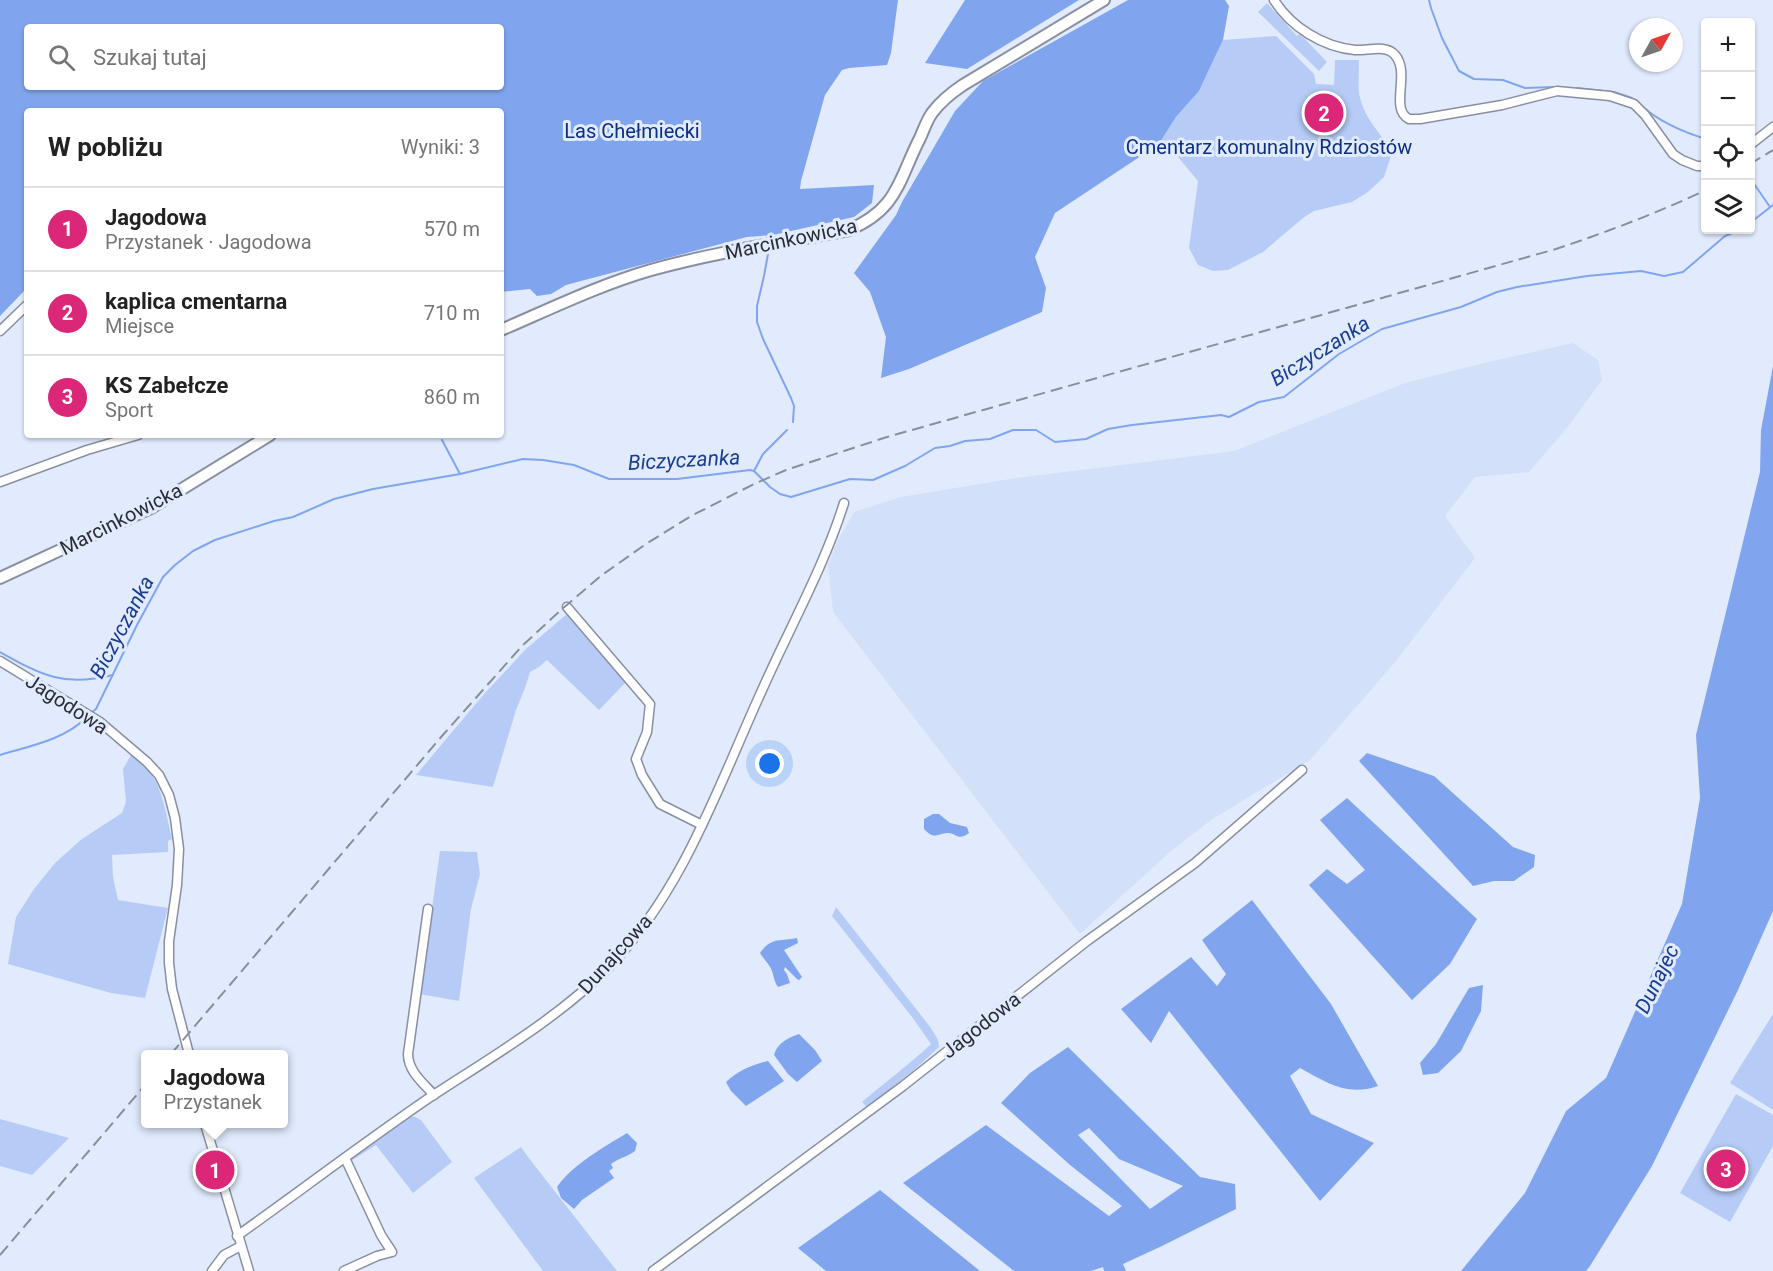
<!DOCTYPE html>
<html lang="pl">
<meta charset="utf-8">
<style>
:root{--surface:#fff;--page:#f2f2f2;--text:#222;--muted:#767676;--line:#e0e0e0;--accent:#db2777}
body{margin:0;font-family:Roboto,sans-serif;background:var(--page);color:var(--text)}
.controls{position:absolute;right:18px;top:18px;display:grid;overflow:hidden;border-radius:6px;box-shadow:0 2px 4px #0004}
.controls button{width:54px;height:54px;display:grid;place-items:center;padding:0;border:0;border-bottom:2px solid var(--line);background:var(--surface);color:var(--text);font:30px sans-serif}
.compass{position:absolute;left:1629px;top:18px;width:54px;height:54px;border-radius:50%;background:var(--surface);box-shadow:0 2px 4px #0004;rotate:50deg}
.you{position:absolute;left:770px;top:764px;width:21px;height:21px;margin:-15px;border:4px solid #fff;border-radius:50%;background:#1a73e8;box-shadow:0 0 0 9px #1a73e833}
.badge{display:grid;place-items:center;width:39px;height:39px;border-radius:50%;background:var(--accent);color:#fff;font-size:20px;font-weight:700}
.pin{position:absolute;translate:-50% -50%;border:3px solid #fff;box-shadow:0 2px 6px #0006}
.popup{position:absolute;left:141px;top:1050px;width:147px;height:78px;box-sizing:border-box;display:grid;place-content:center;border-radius:6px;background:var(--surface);filter:drop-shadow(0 2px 4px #0005);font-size:20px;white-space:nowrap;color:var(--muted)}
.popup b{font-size:22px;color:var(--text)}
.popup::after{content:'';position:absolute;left:50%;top:100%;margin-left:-12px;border:12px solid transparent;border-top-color:var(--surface)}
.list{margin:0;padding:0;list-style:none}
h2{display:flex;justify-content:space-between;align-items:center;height:78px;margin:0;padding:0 24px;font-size:26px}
h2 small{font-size:20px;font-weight:400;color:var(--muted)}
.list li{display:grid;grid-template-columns:39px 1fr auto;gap:18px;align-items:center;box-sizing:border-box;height:84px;padding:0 24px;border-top:2px solid var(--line)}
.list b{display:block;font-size:22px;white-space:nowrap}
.list p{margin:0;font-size:20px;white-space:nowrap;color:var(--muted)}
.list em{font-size:20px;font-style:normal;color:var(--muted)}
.icon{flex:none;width:33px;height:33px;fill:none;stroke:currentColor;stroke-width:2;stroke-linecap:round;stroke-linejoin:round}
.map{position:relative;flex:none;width:1773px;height:1271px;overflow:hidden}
.search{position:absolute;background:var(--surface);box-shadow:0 2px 4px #0004;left:24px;top:24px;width:480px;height:66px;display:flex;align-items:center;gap:15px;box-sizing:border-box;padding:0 21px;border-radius:6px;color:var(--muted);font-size:22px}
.panel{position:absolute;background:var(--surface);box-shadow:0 2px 4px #0004;left:24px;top:108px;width:480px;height:330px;border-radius:6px}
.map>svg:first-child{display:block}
.built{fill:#d3e0f9}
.green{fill:#b6ccf7}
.forest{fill:#80a5ee;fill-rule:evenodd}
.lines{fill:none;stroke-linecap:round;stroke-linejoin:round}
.stream{stroke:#80a5ee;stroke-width:2}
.minor-casing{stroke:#878fa0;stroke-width:11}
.tertiary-casing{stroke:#878fa0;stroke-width:14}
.minor{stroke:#fff;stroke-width:8}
.tertiary{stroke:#fff;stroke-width:10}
.rail{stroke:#888f9b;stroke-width:2;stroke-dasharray:12 6;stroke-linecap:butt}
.labels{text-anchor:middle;stroke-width:6;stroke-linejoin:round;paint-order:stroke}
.park-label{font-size:20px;fill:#0c2f81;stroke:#e1ebfd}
.street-label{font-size:20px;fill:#2a2e34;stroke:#e1ebfd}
.water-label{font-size:21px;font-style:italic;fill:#193d91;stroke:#e1ebfd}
</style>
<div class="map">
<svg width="1773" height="1271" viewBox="0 0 1773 1271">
<rect width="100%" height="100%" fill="#e1ebfd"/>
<path class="built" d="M1573 343 1598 360 1602 380 1570 424 1529 472 1475 477 1445 516 1475 558 1396 661 1310 760 1211 820 1171 851 1080 934 833 612 828 565 837 542 854 512 901 497 1016 478 1234 451 1405 383 1488 362Z"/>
<g class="green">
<path d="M1267 3 1297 36 1300 34 1327 62 1319 71 1258 12Z"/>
<path d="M1276 36 1314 74 1316 84 1334 85 1335 60H1359C1359 71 1358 83 1359 93 1363 116 1379 133 1393 150L1384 177 1368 192 1352 202 1314 211 1303 218 1263 252 1228 270 1213 271 1198 265 1189 248 1198 181 1178 157 1155 151 1176 117 1199 91 1223 40Z"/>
<path d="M568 613 626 682 599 710 547 660 539 667 530 672 525 688 516 710 493 787 416 775 484 694 526 649Z"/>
<path d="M131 755C161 771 165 810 172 839L168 841V852L112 855 113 877 118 900 168 908 145 998 111 993 8 964 16 917 34 889 56 862 82 839 122 813 126 802 123 769Z"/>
<path d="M440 851 477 852 480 874 471 909 459 1001 420 994Z"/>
<path d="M836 907 931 1028 938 1040 939 1047 913 1071 867 1107 862 1102C885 1082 909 1065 931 1044L912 1017 832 916Z"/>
<path d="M1773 1014V1110L1730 1083Z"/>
<path d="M1736 1094 1773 1115V1146L1730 1222 1680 1193Z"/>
<path d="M409 1117H415L421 1120 452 1162 413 1193 376 1145 348 1163 351 1157Z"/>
<path d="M0 1119 69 1138 32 1175 0 1166Z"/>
<path d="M521 1147 528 1157 617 1271H543L474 1178Z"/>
</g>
<g class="forest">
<path d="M0 0H898L891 53 887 65 849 68 842 70 825 95 801 181 800 189 874 185 872 203 854 217 773 235 747 237 566 285 551 294 537 296 530 289 501 292V111H27V288L0 316ZM27 27H501V87H27Z"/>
<path d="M965 0H1079L967 69 925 63Z"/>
<path d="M1128 0H1225L1229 6 1223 40 1199 91 1176 117 1159 144 1055 213 1035 257 1046 288 1042 312 909 369 881 378 886 337 870 292 854 273 896 215 902 202 955 111 983 81Z"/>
<path d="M1773 366V911L1738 990 1652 1166 1590 1266 1586 1271H1461L1525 1193 1566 1111 1606 1078 1682 904 1700 798 1696 735 1760 472 1761 430Z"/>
<path d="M1367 753 1434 776 1513 847 1535 855 1534 867 1514 881H1494L1473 886 1359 761Z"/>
<path d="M1347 798 1477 919 1450 964 1412 1000 1309 885 1327 869 1347 884 1365 870 1320 820Z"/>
<path d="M933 814H939L950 823 967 827 969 833C957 842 957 832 946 833 935 835 934 839 924 829V819Z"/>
<path d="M1252 900 1331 1004 1378 1086C1347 1097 1326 1082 1300 1068L1290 1076 1311 1114 1374 1143 1320 1201 1169 1011 1151 1043 1121 1009 1191 957 1217 986 1226 974 1202 940Z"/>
<path d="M797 938 798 943 784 950 802 977 799 980 797 979 785 967 784 970 787 974 790 983 778 987C773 980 774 973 770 967 767 962 763 958 760 953 772 936 780 942 797 938Z"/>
<path d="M1483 985 1481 1011 1461 1051 1438 1073 1423 1075 1420 1063 1436 1044 1469 988Z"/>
<path d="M799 1034 815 1050 822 1061 797 1082 788 1074 774 1055C777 1043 788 1038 799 1034Z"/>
<path d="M1068 1047 1200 1177 1235 1184 1236 1209 1162 1246 1123 1264 1126 1271H1104L1103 1267 1091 1271H1014L903 1183 986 1125 1109 1216 1122 1206 1070 1165 1001 1103 1030 1073ZM1089 1128 1119 1159 1183 1186 1150 1209 1078 1135Z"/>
<path d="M768 1061 784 1081 746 1106 731 1091 726 1082C737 1071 753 1064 768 1061Z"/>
<path d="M627 1133 637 1143 635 1151C627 1157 619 1158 611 1164L613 1168 609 1171 614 1178 582 1200 574 1209 561 1198 557 1187C572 1165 604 1147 627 1133Z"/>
<path d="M880 1190 980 1271H826L798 1248Z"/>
</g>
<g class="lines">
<g class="stream">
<path d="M306 0 318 27"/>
<path d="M1429 0 1431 8 1442 38 1459 71 1474 79 1503 80 1525 88 1553 87"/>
<path d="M339 87 353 98 355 111"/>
<path d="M1577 88 1614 92 1632 98"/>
<path d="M1644 108C1662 123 1683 132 1706 139"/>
<path d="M1750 178 1770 207"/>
<path d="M1750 223 1773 205"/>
<path d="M768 239 766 212 780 142V116L791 88 801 71V57L809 43 811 26 817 10V0"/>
<path d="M768 254 764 276 757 306V322L763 339 791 398 794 406 793 422"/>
<path d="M442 440 460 474"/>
<path d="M754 471 763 454 787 430"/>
<path d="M0 652C43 676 64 687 113 675"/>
<path d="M91 713 96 709 137 625 163 577 175 565 193 551 215 540 274 521 293 517 334 499 373 489 460 474 523 459 543 460 574 465 609 479H677L750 470 754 471 770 487 780 494 791 497 850 479 873 480 905 466 935 448 950 446 965 441 990 439 1013 430H1036L1055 442 1086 439 1108 429 1132 425 1221 415 1229 417 1259 402 1284 397 1339 354 1382 329 1461 307 1497 292 1517 287 1587 276 1641 271 1664 276 1683 272 1725 236 1740 230"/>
<path d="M0 755C30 746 64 740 87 717"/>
</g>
<g class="minor-casing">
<g id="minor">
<path d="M1274 0C1291 27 1323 47 1355 50 1367 51 1386 44 1395 55 1411 73 1389 109 1409 119H1420L1502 105 1557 91 1610 96 1634 104 1645 115 1673 154 1682 160 1697 166H1706"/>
<path d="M1750 145 1773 127"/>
<path d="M0 331 27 305"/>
<path d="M0 482 87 450 138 435"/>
<path d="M567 607 650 704 647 732 636 759 642 775 660 804 702 825"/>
<path d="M0 661 100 722 147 762 159 775 169 795 175 818 179 849 177 885 169 941V963L172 989 189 1054"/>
<path d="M428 909 408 1054C408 1071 423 1083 434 1095"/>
<path d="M205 1124 249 1271"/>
<path d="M237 1236C300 1191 362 1144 426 1100 488 1059 556 1020 609 967 684 890 719 784 763 688 790 627 824 567 844 503"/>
<path d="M212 1271 224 1255 241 1246"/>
<path d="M344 1271 377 1256 392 1252 381 1235 345 1158"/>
<path d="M653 1271 903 1086 1087 941 1195 863 1302 770"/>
</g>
</g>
<g class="tertiary-casing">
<g id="tertiary">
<path d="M501 330C550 309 599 285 651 270 715 252 784 242 849 230 898 209 898 181 920 138 924 129 927 120 932 113 941 101 951 93 963 85L1104 0"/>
<path d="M0 578 151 508 270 435"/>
</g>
</g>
<use href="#minor" class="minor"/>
<use href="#tertiary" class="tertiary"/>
<g class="rail">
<path d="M1750 164 1773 150"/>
<path d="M171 1054 442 736 522 646 562 609 602 575 646 544 691 516 754 484 786 470 887 437 1556 249C1607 232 1657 213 1706 190"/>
<path d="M0 1255 146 1084"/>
</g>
</g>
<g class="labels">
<g class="park-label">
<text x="632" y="138">Las Chełmiecki</text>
<text x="1269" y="154">Cmentarz komunalny Rdziostów</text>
</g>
<g class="street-label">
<text transform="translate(791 239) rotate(-12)" y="7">Marcinkowicka</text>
<text transform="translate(121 519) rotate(-27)" y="7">Marcinkowicka</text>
<text transform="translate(67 704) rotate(33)" y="7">Jagodowa</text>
<text transform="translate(615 954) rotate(-48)" y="7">Dunajcowa</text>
<text transform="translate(981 1025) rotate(-38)" y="7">Jagodowa</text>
</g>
<g class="water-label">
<text transform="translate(1320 351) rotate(-32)" y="7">Biczyczanka</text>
<text transform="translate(684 460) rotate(-3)" y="7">Biczyczanka</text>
<text transform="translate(122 627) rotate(-62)" y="7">Biczyczanka</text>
<text transform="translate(1657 979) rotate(-64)" y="7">Dunajec</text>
</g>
</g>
</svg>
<div class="controls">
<button>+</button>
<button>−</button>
<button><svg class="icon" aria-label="locate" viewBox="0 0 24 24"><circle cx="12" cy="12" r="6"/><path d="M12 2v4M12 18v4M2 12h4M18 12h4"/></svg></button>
<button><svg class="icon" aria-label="layers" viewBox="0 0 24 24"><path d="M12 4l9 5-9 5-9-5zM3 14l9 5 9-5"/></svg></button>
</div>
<svg class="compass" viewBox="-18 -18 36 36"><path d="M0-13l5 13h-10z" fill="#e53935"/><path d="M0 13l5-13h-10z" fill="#767676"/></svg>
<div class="you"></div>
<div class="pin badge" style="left:215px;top:1170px">1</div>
<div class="popup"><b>Jagodowa</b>Przystanek</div>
<div class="pin badge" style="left:1324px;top:113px">2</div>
<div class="pin badge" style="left:1726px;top:1169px">3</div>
<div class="search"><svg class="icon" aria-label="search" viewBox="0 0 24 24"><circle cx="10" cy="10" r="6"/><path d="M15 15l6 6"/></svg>Szukaj tutaj</div>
<section class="panel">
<h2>W pobliżu<small>Wyniki: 3</small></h2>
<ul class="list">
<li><span class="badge">1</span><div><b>Jagodowa</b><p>Przystanek · Jagodowa</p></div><em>570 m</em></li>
<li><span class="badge">2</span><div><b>kaplica cmentarna</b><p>Miejsce</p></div><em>710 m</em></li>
<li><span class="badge">3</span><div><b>KS Zabełcze</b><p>Sport</p></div><em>860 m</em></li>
</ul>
</section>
</div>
